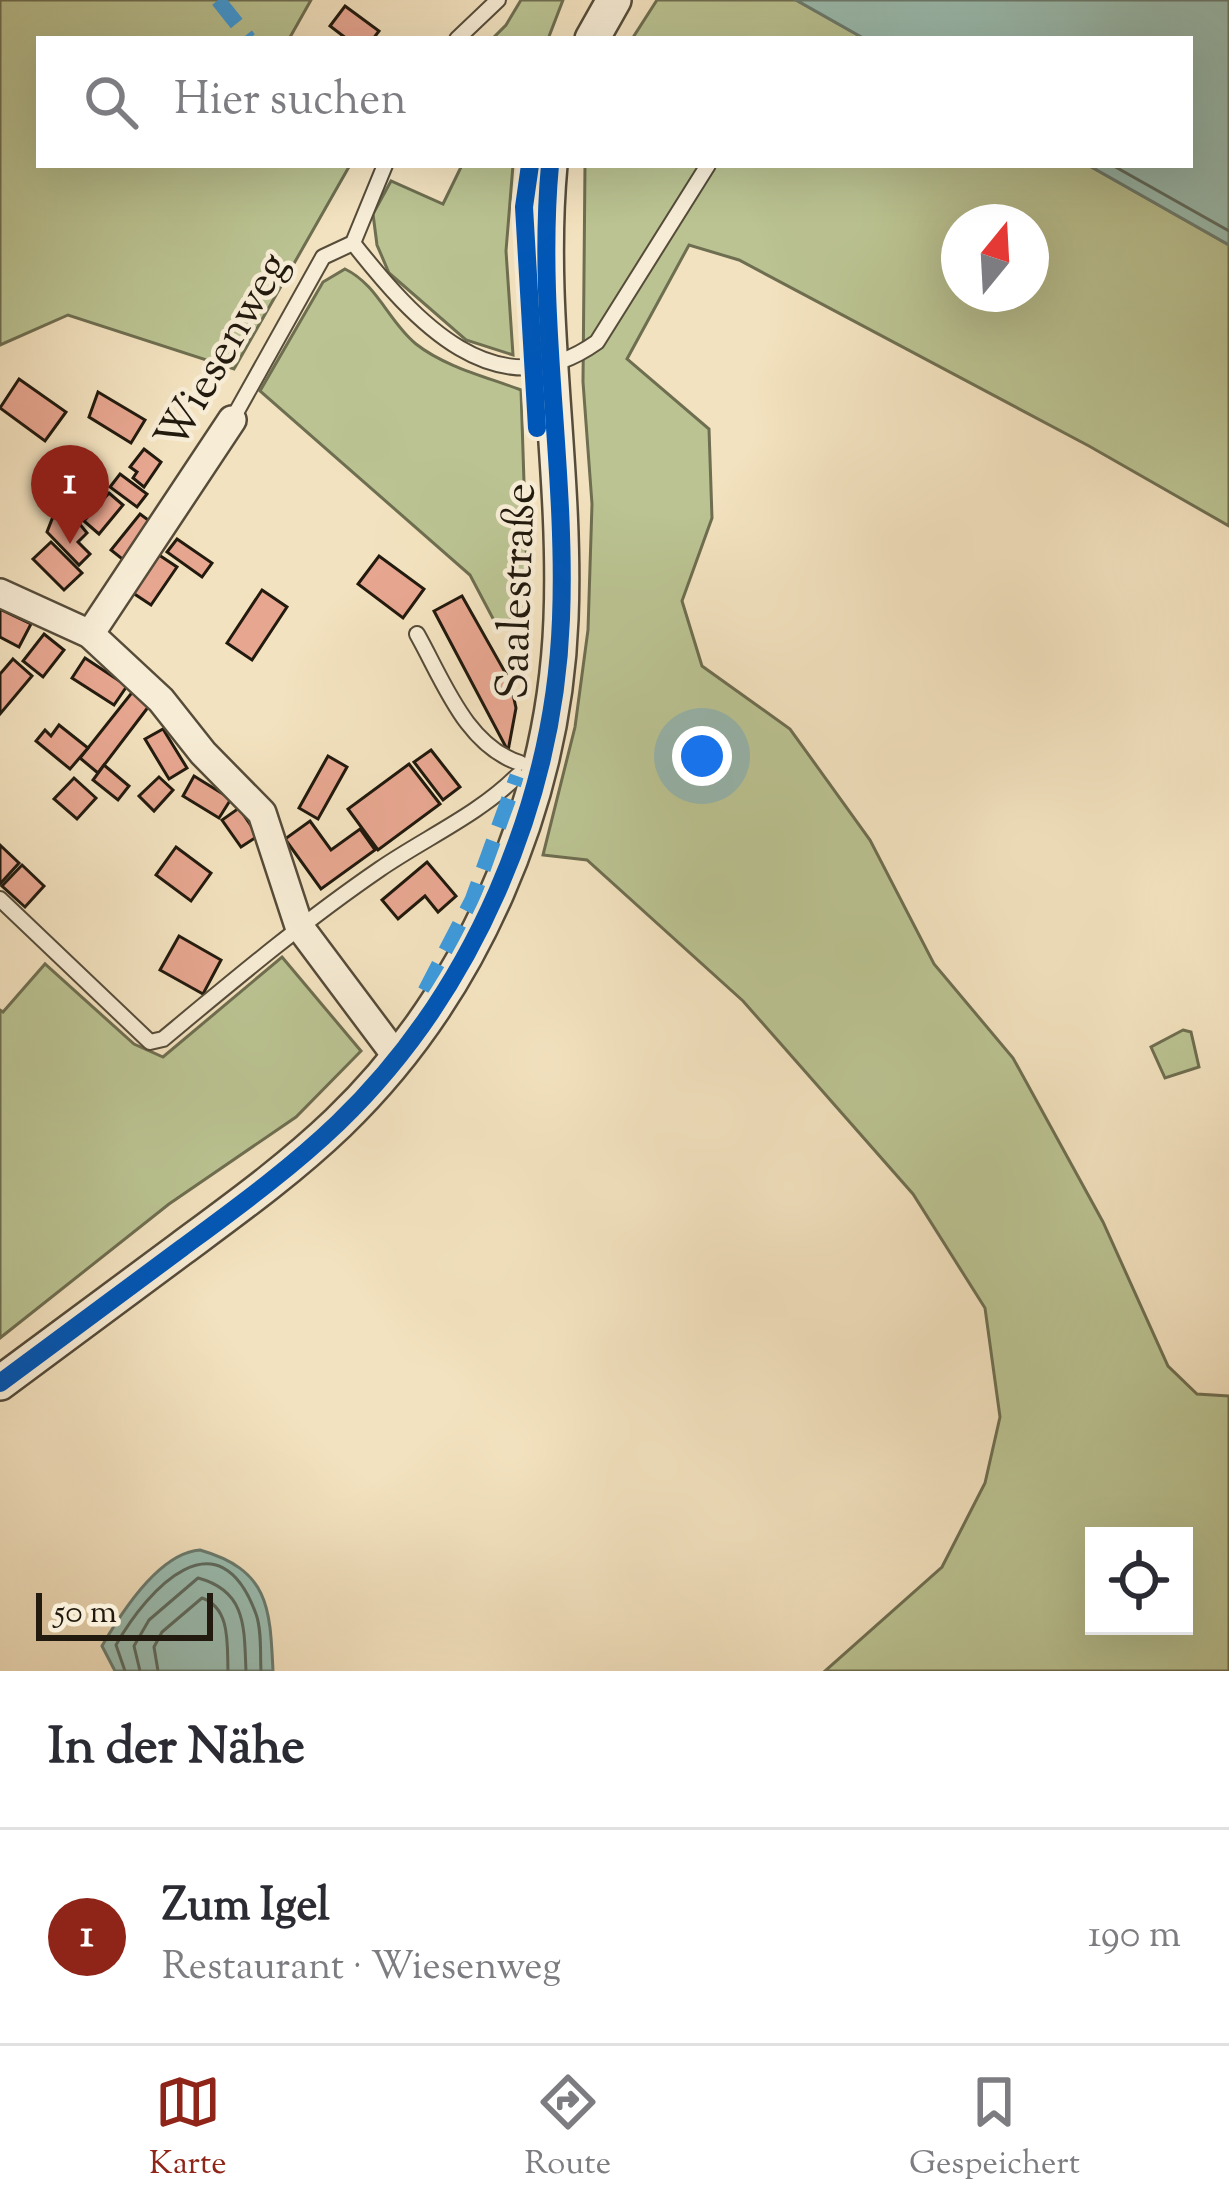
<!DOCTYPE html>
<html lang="de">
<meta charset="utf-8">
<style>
:root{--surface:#fff;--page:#f7f7f7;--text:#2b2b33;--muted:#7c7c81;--line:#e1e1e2;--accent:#8f2418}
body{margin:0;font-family:"Sorts Mill Goudy",serif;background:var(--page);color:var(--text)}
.controls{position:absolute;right:36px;bottom:36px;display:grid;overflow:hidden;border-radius:0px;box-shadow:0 12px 48px #0002}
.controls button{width:108px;height:108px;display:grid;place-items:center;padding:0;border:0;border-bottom:3px solid var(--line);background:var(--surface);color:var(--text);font:60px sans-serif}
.compass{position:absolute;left:941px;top:204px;width:108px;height:108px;border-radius:50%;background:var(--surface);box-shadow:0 12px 48px #0002;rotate:18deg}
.scale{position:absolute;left:36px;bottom:30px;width:177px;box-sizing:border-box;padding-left:12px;border:6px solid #221a0e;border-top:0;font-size:33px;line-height:42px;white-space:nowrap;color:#221a0e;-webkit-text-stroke:9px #f7ecd5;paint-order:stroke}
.you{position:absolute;left:702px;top:756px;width:42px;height:42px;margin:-30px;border:9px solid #fff;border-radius:50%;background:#1a73e8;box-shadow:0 0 0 18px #1a73e833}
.badge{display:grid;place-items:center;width:78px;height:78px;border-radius:50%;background:var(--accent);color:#fff;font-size:39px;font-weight:700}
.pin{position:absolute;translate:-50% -99px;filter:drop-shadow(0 3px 6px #0008)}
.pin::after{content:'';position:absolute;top:63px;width:42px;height:36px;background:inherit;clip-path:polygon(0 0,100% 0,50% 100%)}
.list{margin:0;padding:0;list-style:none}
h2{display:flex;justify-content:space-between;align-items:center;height:156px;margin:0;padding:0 48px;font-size:51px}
h2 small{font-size:39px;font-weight:400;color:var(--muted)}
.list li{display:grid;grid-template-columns:78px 1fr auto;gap:36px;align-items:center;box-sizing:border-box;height:216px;padding:0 48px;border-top:3px solid var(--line)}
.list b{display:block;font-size:45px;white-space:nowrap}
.list p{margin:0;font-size:39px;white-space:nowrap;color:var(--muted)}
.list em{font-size:39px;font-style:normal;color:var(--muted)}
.icon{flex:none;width:66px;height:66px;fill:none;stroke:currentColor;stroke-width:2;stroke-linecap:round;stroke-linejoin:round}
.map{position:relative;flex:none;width:1229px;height:1671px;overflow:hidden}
.search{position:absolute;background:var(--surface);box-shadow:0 12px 48px #0002;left:36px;right:36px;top:36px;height:132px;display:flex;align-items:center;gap:30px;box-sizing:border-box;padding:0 42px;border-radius:0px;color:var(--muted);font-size:45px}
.sheet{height:372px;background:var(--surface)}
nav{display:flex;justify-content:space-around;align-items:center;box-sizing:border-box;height:168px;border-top:3px solid var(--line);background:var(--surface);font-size:33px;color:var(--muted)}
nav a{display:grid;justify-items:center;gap:6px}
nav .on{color:var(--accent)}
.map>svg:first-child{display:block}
.green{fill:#bbc392;stroke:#6e6e50;stroke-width:3;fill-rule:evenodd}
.water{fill:#9bbeb2;stroke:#6b7c70;stroke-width:3}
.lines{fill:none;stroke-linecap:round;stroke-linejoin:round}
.shore{stroke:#5e6c60;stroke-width:3}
.building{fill:#e7a690;stroke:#221a0e;stroke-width:3}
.service-casing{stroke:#564c3a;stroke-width:18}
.minor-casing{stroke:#564c3a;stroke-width:32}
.tertiary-casing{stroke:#564c3a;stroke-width:38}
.service{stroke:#f7ecd5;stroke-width:14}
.minor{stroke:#f7ecd5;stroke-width:27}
.tertiary{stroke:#f7ecd5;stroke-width:33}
.quiet{stroke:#3c9bde;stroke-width:15;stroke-dasharray:30 15;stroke-linecap:butt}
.cycleway-casing{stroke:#f7ecd5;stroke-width:26}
.cycleway{stroke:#0057b8;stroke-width:18}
.labels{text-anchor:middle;stroke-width:9;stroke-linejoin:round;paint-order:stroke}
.street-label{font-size:45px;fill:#221a0e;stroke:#f7ecd5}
</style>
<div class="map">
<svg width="1229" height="1671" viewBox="0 0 1229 1671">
<rect width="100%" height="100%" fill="#f3e2bf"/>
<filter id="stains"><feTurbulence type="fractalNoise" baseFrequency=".00167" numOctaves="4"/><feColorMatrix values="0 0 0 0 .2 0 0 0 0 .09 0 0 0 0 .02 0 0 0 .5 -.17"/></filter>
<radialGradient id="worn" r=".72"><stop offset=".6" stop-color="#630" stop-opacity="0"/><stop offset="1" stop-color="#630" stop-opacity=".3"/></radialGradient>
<g class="green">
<path d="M0 0H311L289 39H39V165H350L234 369 68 315 0 345Z"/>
<path d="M521 0H563L548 39H476L493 38 506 25Z"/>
<path d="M657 0H796L865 39H632Z"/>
<path d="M462 165H513L506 251 513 355 466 340 389 273 377 245 373 214 391 181 443 204Z"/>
<path d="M585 165H1088L1229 245V526L1089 446 739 260 689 245 627 359 709 429 712 518 682 601 702 666 790 729 870 840 934 964 1013 1058 1103 1222 1168 1366 1197 1394 1229 1396V1671H825L942 1567 985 1483 1000 1417 985 1308 913 1194 743 1001 587 860 543 855 575 727 588 630 592 504 583 382ZM959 222H1031V294H959ZM1094 1536H1184V1626H1094Z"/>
<path d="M345 269C378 285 388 321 416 344 445 367 487 377 521 390L528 605 499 630 470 575 260 391 323 282Z"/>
<path d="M282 957 361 1051 296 1117 169 1204 0 1338V1010L3 1012 45 964 134 1044 163 1057Z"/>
<path d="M1183 1030 1191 1032 1199 1067 1165 1078 1151 1047Z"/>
</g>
<g class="water">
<path d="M796 0H1229V245L1088 165H1190V39H865Z"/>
<path d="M200 1550C269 1570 270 1607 273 1671H115L102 1646C121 1613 159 1553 200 1550Z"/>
</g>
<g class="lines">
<g class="shore">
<path d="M1112 165 1229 231"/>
<path d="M125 1671 116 1645C148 1588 219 1512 256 1614 262 1631 260 1653 261 1671"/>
<path d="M140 1671 134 1646 149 1620 198 1578C247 1591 244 1628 246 1671"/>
<path d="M158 1671 154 1647 162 1632 202 1598C231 1608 227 1645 228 1671"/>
</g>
</g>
<g class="building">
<path d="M345 6 379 31 373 39H347L330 26Z"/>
<path d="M19 379 66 412 45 441 0 408Z"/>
<path d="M98 392 145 420 131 443 89 417Z"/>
<path d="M144 449 161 462 144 487 133 478 137 472 130 467Z"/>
<path d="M72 468 98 490 78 522 87 533 78 542 90 554 79 565 47 532Z"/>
<path d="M120 474 147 494 137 507 110 487Z"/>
<path d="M109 493 123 505 99 534 84 521Z"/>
<path d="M140 514 155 525 126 562 111 550Z"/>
<path d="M177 539 212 563 202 577 167 552Z"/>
<path d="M51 542 82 573 64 590 33 559Z"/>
<path d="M159 555 177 567 151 605 133 593Z"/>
<path d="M379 556 424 589 403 618 358 584Z"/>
<path d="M262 590 287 607 252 660 227 643Z"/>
<path d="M462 596 510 681 516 708 508 751 434 611Z"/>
<path d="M0 609 31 624 19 647 0 637Z"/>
<path d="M44 634 64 650 43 677 23 661Z"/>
<path d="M85 658 127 686 114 705 72 678Z"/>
<path d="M13 659 32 676 0 714V674Z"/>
<path d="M134 690 149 706 98 773 80 758Z"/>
<path d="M59 725 88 748 70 769 36 741 45 730 51 736Z"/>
<path d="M163 729 187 768 169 779 145 739Z"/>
<path d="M431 750 460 787 443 800 414 762Z"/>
<path d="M328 756 347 767 318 819 299 808Z"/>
<path d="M409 764 440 804 378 850 348 809Z"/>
<path d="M104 765 129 786 118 800 93 780Z"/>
<path d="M194 776 231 799 219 818 183 796Z"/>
<path d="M159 777 173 790 154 811 139 796Z"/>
<path d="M74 778 96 798 77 819 54 799Z"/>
<path d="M239 808 258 836 241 847 222 820Z"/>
<path d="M310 821 331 850 360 829 375 850 321 889 285 839Z"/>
<path d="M0 845 19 863 0 884Z"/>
<path d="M176 847 211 873 191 901 156 875Z"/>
<path d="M427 862 456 896 438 912 425 896 398 919 382 900Z"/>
<path d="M22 865 44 886 25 907 2 886Z"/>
<path d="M179 936 221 960 203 994 160 970Z"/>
</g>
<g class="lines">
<g class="service-casing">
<g id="service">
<path d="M457 39 498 0"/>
<path d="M353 243C413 319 496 414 597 342L708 165"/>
<path d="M232 420 323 257 353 243 385 165"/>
<path d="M417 634C443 680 466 746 520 763"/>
<path d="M0 899 150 1042 163 1039C234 980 304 921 380 869 425 838 478 815 517 776L533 784"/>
</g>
</g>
<g class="minor-casing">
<g id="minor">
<path d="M0 593 90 634 161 700 203 753 262 813 299 926 397 1057"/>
<path d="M90 634 232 420"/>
</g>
</g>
<g class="tertiary-casing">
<g id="tertiary">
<path d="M592 39 614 0"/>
<path d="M0 1383C61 1338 122 1293 182 1248 236 1208 290 1169 338 1123 472 994 554 804 561 619 567 468 536 315 550 165"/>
</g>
</g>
<use href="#service" class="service"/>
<use href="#minor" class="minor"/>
<use href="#tertiary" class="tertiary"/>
<g class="quiet">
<path d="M218 0 249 39"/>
<path d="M425 991 472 900 517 776"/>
</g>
<g class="cycleway-casing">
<g id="cycleway">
<path d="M530 165 524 207 537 428"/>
<path d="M0 1383C61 1338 122 1293 182 1248 236 1208 290 1169 338 1123 472 994 554 804 561 619 567 468 536 315 550 165"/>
</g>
</g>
<use href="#cycleway" class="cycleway"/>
</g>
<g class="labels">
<g class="street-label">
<text transform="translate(220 350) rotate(-60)" y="16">Wiesenweg</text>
<text transform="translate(514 591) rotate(-88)" y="16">Saalestraße</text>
</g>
</g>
<rect width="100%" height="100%" filter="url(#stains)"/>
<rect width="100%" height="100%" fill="url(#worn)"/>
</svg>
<div class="controls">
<button><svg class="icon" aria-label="locate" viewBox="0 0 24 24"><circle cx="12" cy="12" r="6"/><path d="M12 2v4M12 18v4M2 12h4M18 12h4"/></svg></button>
</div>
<svg class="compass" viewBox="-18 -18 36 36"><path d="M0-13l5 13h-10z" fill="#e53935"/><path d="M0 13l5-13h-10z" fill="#7c7c81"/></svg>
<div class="scale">50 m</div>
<div class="you"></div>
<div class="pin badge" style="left:70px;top:544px">1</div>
<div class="search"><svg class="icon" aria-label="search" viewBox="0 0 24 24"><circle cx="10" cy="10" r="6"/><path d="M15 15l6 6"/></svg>Hier suchen</div>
</div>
<section class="sheet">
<h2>In der Nähe<small></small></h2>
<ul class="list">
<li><span class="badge">1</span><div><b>Zum Igel</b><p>Restaurant · Wiesenweg</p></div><em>190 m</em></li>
</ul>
</section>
<nav>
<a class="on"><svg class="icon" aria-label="map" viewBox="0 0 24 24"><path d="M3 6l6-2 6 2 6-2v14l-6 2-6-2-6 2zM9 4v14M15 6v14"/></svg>Karte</a>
<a><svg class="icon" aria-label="directions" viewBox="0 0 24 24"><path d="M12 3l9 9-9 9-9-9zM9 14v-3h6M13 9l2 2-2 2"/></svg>Route</a>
<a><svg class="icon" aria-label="saved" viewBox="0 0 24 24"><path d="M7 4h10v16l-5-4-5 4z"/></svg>Gespeichert</a>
</nav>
